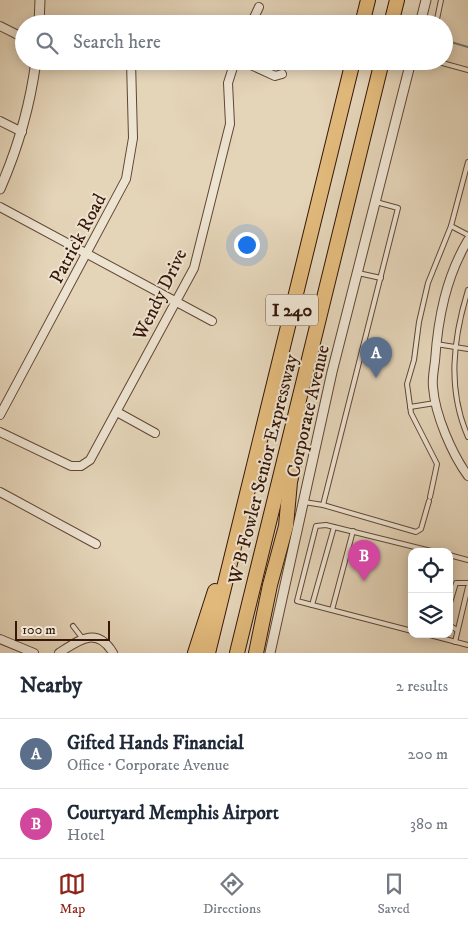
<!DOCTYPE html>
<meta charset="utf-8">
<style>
:root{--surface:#fff;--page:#f6f6f7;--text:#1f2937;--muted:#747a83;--line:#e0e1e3;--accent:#8f2418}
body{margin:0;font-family:"IM FELL DW Pica",serif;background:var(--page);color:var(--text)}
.controls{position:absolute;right:15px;bottom:15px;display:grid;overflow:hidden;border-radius:10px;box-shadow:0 2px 12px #0003}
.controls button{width:45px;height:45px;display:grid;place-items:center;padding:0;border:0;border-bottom:1px solid var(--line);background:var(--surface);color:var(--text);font:25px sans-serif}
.scale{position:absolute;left:15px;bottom:12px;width:95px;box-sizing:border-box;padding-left:5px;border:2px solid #361708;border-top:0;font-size:14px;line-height:18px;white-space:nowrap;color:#361708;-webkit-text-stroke:4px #ede3d1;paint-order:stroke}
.you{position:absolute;left:246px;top:244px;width:18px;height:18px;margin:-12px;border:4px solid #fff;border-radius:50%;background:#1a73e8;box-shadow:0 0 0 8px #1a73e833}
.badge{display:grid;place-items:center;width:32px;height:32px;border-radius:50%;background:var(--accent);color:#fff;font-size:16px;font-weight:700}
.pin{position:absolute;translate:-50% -41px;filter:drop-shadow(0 1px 2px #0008)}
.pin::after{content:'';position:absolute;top:26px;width:18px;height:15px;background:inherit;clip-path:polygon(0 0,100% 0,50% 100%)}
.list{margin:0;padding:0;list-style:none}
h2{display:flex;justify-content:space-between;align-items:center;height:65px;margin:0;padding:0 20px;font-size:21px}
h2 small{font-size:16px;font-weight:400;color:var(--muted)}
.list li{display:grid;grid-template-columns:32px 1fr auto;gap:15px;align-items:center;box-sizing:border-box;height:70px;padding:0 20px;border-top:1px solid var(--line)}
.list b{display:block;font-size:19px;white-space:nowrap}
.list p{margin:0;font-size:16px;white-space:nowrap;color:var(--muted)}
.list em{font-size:16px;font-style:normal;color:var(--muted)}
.icon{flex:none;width:28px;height:28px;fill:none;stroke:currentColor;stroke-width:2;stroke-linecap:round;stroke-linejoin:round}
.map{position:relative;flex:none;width:468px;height:653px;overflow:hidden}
.search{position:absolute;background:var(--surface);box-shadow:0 2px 12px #0003;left:15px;right:15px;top:15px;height:55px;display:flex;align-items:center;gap:12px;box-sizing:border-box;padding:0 18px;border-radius:28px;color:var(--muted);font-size:19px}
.sheet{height:205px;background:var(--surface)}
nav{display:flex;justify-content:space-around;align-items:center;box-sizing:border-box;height:70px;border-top:1px solid var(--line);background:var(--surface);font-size:14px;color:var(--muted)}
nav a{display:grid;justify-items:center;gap:2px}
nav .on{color:var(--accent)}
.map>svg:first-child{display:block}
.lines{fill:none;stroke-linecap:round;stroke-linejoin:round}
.stream{stroke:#707770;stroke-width:2}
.service-casing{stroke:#624634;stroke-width:6}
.minor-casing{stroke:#624634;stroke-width:10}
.tertiary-casing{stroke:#624634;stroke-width:11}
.motorway-casing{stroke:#361708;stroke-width:16}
.service{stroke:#ede3d1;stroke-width:4}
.minor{stroke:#ede3d1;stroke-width:8}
.tertiary{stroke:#ede3d1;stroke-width:9}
.motorway{stroke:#e2ba7c;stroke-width:14}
.labels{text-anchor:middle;stroke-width:4;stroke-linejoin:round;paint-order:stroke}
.shield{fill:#ede3d1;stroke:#6d5444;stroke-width:1}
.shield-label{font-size:18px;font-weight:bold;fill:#361708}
.street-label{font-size:19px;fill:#361708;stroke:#ede3d1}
</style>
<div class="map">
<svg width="468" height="653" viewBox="0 0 468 653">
<rect width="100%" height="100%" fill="#e4d4b8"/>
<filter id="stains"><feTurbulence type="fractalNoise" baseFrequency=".004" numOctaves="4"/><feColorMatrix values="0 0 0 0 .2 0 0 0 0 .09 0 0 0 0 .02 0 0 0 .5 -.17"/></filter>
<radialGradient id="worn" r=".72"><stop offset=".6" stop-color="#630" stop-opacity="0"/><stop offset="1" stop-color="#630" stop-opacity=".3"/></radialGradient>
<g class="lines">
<path class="stream" d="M444 40 468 47"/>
<g class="service-casing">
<g id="service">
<path d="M436 24 441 0"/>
<path d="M435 61 468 70"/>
<path d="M451 226 468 235"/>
<path d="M358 273 381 278"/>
<path d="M468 290C453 339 447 389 468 437"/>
<path d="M436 344 468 349"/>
<path d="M410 407 435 403"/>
<path d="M430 497 437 464 411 413 407 384 414 360 419 322 428 283 451 226 468 162"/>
<path d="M304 502 323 505 398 208 376 202"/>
<path d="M323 505 416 532 421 529 429 501"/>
<path d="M449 555 468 560"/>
<path d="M312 605 334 527"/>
<path d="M449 606 456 583H468"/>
<path d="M332 610 353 531"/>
<path d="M449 625 457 630"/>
<path d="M73 626 83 639"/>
<path d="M412 631 297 601 316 526 326 525 435 552"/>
<path d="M426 634 468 645"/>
<path d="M455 642 468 587"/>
</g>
</g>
<g class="minor-casing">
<g id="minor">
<path d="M251 24 259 7"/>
<path d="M0 26 24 38"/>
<path d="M242 61 275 76 282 74"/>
<path d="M0 121 22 132"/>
<path d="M0 207 212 321"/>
<path d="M468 240C446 277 438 318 435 361 434 369 432 379 433 387 435 415 452 454 468 476"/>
<path d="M117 412 155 433"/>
<path d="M0 415 126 179 133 138 131 61"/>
<path d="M0 432 71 466H81L90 460 194 268 230 124 228 83 235 61"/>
<path d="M0 492 96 544"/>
<path d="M0 639 34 653"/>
<path d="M59 653C79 640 97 626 113 653"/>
</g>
</g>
<g class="tertiary-casing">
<g id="tertiary">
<path d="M39 24 40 0"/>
<path d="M420 24 426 0"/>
<path d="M0 189C18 148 30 106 36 61"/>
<path d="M270 653 332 372 411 61"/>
</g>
</g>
<g class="motorway-casing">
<g id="motorway">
<path d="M362 24 368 0"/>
<path d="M391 24 397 0"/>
<path d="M195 653 215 591"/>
<path d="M208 653 353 61"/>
<path d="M237 653 382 61"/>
<path d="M256 653 270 585 286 526 290 482 305 414"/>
</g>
</g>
<use href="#service" class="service"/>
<use href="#minor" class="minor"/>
<use href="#tertiary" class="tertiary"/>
<use href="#motorway" class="motorway"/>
</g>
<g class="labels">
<rect class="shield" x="266" y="294.5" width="52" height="31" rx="4"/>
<g class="shield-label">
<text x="292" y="316">I 240</text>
</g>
<g class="street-label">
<text transform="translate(77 238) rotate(-62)" y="7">Patrick Road</text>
<text transform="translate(159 294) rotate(-64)" y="7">Wendy Drive</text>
<text transform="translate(307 411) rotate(-77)" y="7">Corporate Avenue</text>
<text transform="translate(262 469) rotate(-76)" y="7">W B Fowler Senior Expressway</text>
</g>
</g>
<rect width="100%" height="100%" filter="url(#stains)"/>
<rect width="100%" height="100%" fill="url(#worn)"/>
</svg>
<div class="controls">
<button><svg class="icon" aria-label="locate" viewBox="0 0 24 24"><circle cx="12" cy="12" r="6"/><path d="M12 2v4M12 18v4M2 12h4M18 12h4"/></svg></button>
<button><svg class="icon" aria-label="layers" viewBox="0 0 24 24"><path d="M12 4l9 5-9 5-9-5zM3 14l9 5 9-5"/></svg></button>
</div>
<div class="scale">100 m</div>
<div class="you"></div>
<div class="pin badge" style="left:376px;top:378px;background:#5c6f8a">A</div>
<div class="pin badge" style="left:364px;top:581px;background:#d1479c">B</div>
<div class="search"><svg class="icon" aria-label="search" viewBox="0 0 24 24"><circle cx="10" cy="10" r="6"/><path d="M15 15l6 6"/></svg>Search here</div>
</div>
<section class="sheet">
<h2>Nearby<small>2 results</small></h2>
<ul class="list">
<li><span class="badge" style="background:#5c6f8a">A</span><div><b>Gifted Hands Financial</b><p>Office · Corporate Avenue</p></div><em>200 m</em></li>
<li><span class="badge" style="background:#d1479c">B</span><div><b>Courtyard Memphis Airport</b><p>Hotel</p></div><em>380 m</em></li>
</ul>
</section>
<nav>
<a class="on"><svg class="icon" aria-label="map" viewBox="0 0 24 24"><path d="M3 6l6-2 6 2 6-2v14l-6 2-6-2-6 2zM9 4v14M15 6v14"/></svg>Map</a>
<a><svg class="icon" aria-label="directions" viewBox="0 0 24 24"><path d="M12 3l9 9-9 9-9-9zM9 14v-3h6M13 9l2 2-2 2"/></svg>Directions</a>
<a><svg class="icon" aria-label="saved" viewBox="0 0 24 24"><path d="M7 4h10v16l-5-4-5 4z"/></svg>Saved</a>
</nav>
